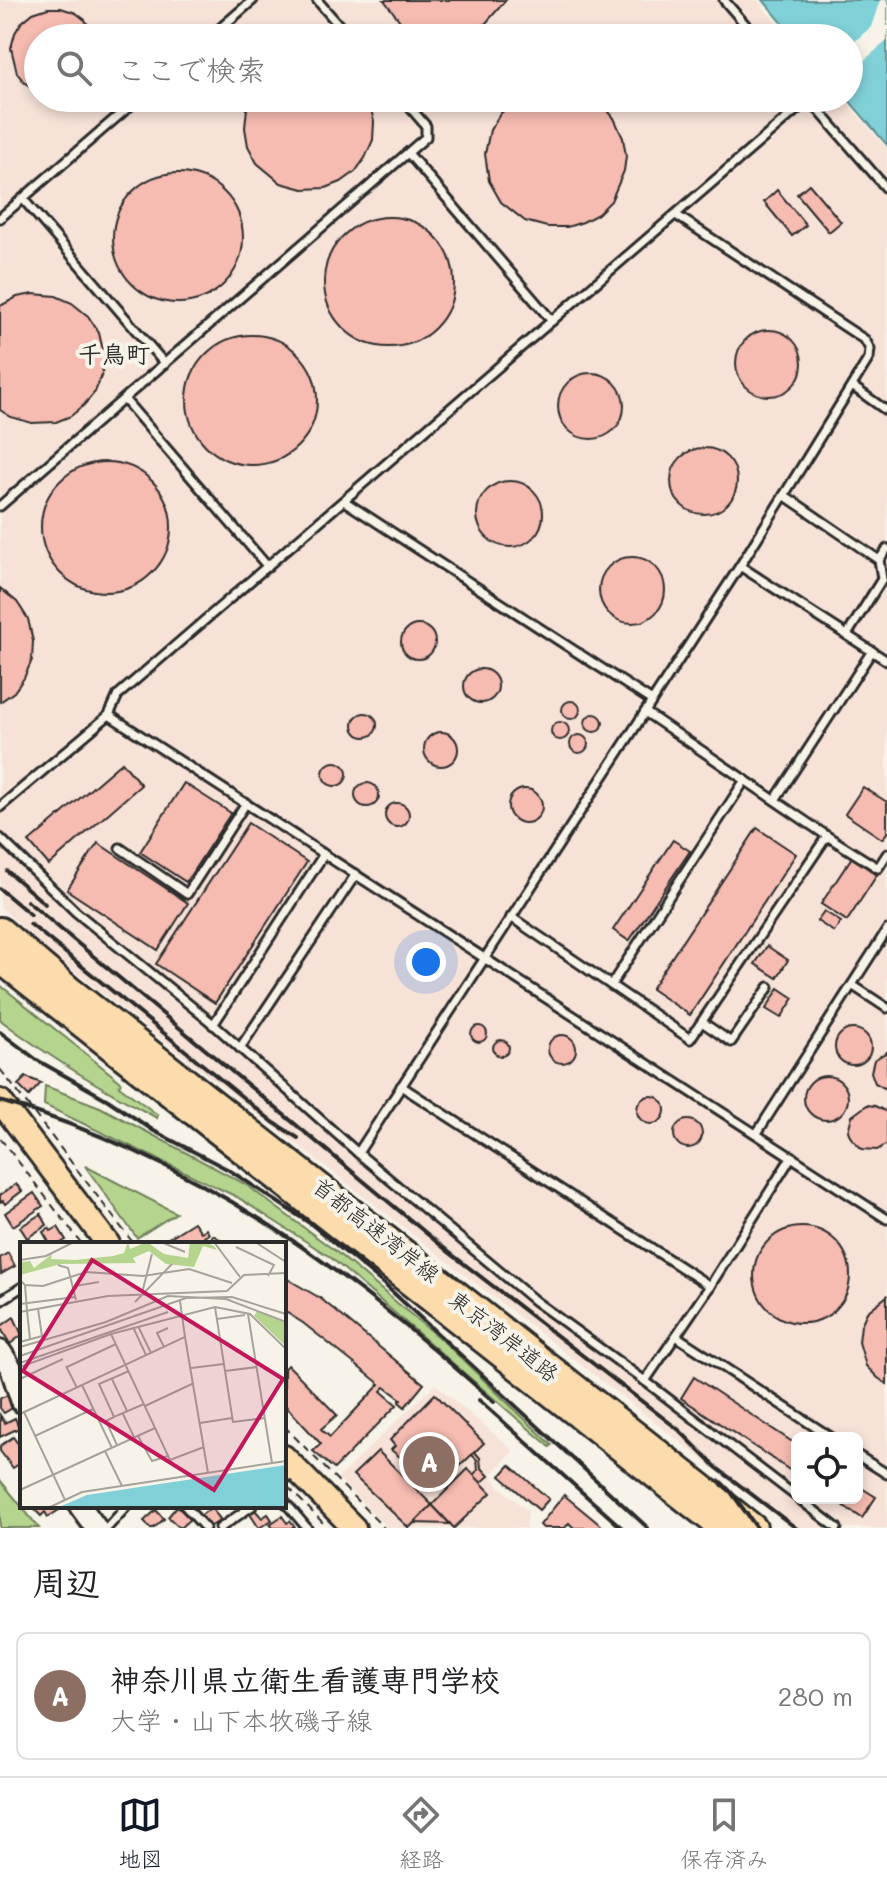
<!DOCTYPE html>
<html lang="ja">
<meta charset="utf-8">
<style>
:root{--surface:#fff;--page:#f2f2f2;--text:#202124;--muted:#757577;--line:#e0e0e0;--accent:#111827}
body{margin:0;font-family:Mali,"Klee One",sans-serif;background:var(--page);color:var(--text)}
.controls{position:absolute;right:24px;bottom:24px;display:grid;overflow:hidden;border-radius:12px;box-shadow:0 4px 12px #0003}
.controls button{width:72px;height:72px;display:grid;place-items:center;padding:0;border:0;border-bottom:2px solid var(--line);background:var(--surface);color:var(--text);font:40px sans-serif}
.you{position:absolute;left:426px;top:962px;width:28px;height:28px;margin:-20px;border:6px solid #fff;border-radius:50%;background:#1a73e8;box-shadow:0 0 0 12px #1a73e833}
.badge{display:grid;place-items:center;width:52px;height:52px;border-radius:50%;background:var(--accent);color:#fff;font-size:26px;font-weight:700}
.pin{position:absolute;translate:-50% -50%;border:4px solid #fff;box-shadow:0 2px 8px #0006}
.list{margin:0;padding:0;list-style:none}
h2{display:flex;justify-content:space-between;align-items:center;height:104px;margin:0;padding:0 32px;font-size:34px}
h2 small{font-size:26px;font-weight:400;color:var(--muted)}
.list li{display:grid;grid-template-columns:52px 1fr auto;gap:24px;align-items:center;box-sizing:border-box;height:128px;margin:0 16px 16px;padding:0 16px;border:2px solid var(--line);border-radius:12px}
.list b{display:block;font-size:30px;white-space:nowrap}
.list p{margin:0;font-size:26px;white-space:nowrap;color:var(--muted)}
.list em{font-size:26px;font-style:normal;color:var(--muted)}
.icon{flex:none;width:44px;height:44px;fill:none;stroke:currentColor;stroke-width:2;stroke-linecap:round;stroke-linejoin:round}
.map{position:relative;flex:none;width:887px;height:1528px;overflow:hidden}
.search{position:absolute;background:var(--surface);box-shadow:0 4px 12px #0003;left:24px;right:24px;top:24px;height:88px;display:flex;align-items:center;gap:20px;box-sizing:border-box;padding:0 28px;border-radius:44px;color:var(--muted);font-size:30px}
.sheet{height:248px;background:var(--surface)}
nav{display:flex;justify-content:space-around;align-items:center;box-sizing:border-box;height:112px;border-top:2px solid var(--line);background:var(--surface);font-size:22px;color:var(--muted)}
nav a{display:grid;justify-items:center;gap:4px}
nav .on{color:var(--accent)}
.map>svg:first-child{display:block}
.built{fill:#f7e2d8;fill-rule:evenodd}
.green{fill:#b5d58e;stroke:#70805c;stroke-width:2}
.water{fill:#80d1d7;stroke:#5e8f92;stroke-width:2}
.pier{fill:#f7f3e8}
.building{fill:#f6bbb1;stroke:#2b2b2b;stroke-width:2}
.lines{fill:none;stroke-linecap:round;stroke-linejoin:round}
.lane-casing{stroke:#2b2b2b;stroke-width:13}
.secondary-casing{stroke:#2b2b2b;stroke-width:26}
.primary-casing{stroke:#2b2b2b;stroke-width:28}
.highway-casing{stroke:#2b2b2b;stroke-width:32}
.path{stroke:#2b2b2b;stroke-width:2;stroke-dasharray:8 6;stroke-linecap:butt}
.lane{stroke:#f7f3e8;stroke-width:7}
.secondary{stroke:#f7f3e8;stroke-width:20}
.primary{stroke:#fcdcac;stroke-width:22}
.highway{stroke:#fcdcac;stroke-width:26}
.rail{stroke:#2b2b2b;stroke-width:4}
.labels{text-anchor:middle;stroke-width:8;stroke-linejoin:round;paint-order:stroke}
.street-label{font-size:22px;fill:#2b2b2b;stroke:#f7f3e8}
.neighbourhood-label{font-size:24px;font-weight:bold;fill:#2b2b2b;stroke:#f7f3e8}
.inset-road{fill:none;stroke:#a5a39c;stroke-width:2}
.view{fill:#c2185b;fill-opacity:0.15;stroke:#c2185b;stroke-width:4}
.inset-edge{fill:none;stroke:#2b2b2b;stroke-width:4}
</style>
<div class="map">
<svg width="887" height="1528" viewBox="0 0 887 1528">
<rect width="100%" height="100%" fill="#f7f3e8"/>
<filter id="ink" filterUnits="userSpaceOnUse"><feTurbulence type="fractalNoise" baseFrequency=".0125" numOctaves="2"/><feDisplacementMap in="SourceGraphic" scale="16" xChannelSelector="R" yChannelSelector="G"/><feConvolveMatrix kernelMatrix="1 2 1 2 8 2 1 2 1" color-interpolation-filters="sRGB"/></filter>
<g filter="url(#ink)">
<g class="built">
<path d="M0 0H757L790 38H38V98H843L887 149V1528H791L54 956 0 907ZM797 1438H857V1498H797Z"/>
<path d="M435 1384 514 1451 493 1472 492 1476 498 1485 528 1511 526 1528H387L338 1478Z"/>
</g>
<g class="green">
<path d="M0 985 121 1082 119 1086 158 1115 157 1118C102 1089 52 1059 3 1022L0 1019Z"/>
<path d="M45 1086 100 1107 245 1184 334 1250 445 1343 552 1445 550 1447 330 1257 237 1197 44 1105Z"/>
<path d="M85 1166 176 1213 137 1238Z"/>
<path d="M0 1480 39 1528H0Z"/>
</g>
<path class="water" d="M763 0H887V145L847 98H849V38H795Z"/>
<path class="pier" d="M880 0H887V41L849 73V46L871 27Z"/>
<g class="building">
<path d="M384 0H506L486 23 472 32 456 36 436 37 414 30 400 21Z"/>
<path d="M48 8H61L76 13 85 20 95 38H38V91L25 83 17 73 11 48 15 33 21 23 33 13Z"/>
<path d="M251 98H368L374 121 373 140 365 158 355 172 341 182 326 188 303 189 281 183 257 163 248 146 245 128 247 108Z"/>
<path d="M518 98H591L605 107 614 118 623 138 626 156 624 171 611 201 598 214 583 222 567 227H547L525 221 501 202 489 181 485 154 490 130 500 114Z"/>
<circle cx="178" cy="238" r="65"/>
<path d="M809 184 841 222 829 232 797 194Z"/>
<path d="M777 190 806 225 792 236 764 202Z"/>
<circle cx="389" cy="282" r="65"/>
<path d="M33 294 56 296 72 303 88 316 99 333 104 355 102 374 95 392 84 405 71 416 56 422 32 423 11 417 0 410V306L17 297Z"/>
<circle cx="769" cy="363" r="33"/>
<circle cx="252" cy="400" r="65"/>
<circle cx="591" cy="406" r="33"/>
<circle cx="704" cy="481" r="33"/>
<circle cx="106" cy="527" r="65"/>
<circle cx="510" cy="514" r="33"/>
<circle cx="632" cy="590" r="33"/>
<path d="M0 588 17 602 28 619 33 641 32 660 24 678 14 692 0 702Z"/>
<circle cx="418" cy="642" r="17"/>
<circle cx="481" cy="686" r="17"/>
<circle cx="571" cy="710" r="9"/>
<circle cx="365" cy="725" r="12"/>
<circle cx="594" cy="723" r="9"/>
<circle cx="560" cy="731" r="9"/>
<circle cx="441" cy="749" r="17"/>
<circle cx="579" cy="744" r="9"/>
<path d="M122 762 141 785 49 865 29 842Z"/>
<circle cx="335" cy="774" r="12"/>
<path d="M184 783 231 813 186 882 140 852Z"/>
<circle cx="367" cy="795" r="12"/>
<path d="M863 787 887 802V833L882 839 845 814Z"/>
<circle cx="525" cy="806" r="17"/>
<circle cx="397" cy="815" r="12"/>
<path d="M248 823 307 862 215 1003 156 964Z"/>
<path d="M757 828 796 854 690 1015 651 989Z"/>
<path d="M673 840 690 851 629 941 613 930Z"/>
<path d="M98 843 188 903 158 950 67 890Z"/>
<path d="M852 857 877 875 847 921 821 904Z"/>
<path d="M824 911 841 922 834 932 817 921Z"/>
<path d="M767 946 788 960 777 978 755 964Z"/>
<path d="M779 988 794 998 781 1018 766 1009Z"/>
<circle cx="479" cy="1034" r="8"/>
<circle cx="853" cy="1047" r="18"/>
<circle cx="562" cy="1049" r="14"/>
<circle cx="501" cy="1048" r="8"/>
<path d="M887 1052V1089H886L875 1083 871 1072 874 1060Z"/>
<circle cx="826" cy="1098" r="22"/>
<path d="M26 1077 41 1083 29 1096 18 1085Z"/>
<circle cx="651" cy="1110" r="14"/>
<path d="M867 1105 875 1106 887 1112V1144L877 1150 862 1149 851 1138 848 1131 852 1116Z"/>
<circle cx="688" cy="1134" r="14"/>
<path d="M16 1184 22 1191 5 1204 3 1201 0 1202V1195Z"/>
<path d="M34 1193 43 1206 13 1226 5 1213Z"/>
<path d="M41 1214 47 1225 27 1238 20 1227Z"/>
<path d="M194 1222 201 1232 206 1229 209 1234 204 1237 208 1243 213 1235 228 1244H159Z"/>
<circle cx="802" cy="1275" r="48"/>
<path d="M58 1227 66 1240 59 1244H50L43 1232 49 1228 51 1231Z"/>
<path d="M8 1253 15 1266 1 1274 0 1258Z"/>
<path d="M284 1277 320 1298 424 1384 405 1407 399 1402 401 1399 385 1387 381 1391 397 1405 334 1469 313 1451 321 1444 284 1404V1368L288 1365 337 1415 321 1429 330 1437 380 1384 303 1323 284 1311Z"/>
<path d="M887 1296V1384L878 1378 866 1366 859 1342 861 1325 867 1312Z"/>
<path d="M14 1317 22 1335 10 1344 0 1327Z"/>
<path d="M694 1377 797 1445V1475L681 1398Z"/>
<path d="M435 1394 484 1443 460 1466 438 1444 414 1468 391 1450 395 1446 390 1440Z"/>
<path d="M9 1395 14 1407 4 1413 0 1408V1398Z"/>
<path d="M0 1415 5 1423 15 1418 19 1428 0 1437Z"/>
<path d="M13 1437 22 1449V1462L13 1468 0 1451V1446Z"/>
<path d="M378 1451 432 1505 409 1528 353 1475Z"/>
<path d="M475 1452 480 1458 481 1467 489 1476 481 1483 473 1475 478 1470 477 1460 472 1455Z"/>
<path d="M510 1465 549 1499 539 1510 500 1476Z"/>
<path d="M468 1469 491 1493 454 1528 432 1505Z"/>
<path d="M857 1485 876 1497 862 1518 832 1498H857Z"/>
<path d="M564 1495 604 1528H574L569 1523 565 1528H543L540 1525Z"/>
<path d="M432 1505 450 1524 414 1523Z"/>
<path d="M31 1506H56L59 1510 48 1517 45 1512 41 1516Z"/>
<path d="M177 1506 190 1519 180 1528 168 1517Z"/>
<path d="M211 1508 221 1520 208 1528 200 1516Z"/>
<path d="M156 1510 164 1519 154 1528H150L144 1521Z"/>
<path d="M255 1510 262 1518 268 1514 272 1520 259 1528 250 1514Z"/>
<path d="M282 1516 287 1523 290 1521 295 1528H273L270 1524Z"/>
</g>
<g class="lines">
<g class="lane-casing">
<g id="lane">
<path d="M317 0 350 38"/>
<path d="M724 0 757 38"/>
<path d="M209 38 253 0"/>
<path d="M808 98 887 189"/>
<path d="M408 153 552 321"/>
<path d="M23 199 165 364"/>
<path d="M676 215 865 340 870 349 869 358 740 566 358 1153 535 1301 645 1381 797 1497"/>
<path d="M0 218 139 98"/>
<path d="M852 386 887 411"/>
<path d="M124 399 268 567"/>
<path d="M784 495 879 560"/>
<path d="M344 501 652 701"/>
<path d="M0 506 426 137V126L402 98"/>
<path d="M740 566 887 661"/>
<path d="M847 635 882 579 879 560 887 549"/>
<path d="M109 715 118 695 809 99"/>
<path d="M775 800 872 651"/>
<path d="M0 807 109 715 887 1219"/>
<path d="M827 836 878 868 887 854"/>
<path d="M0 838 76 912 212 1023 358 1153"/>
<path d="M120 848 187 894 246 803"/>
<path d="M511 917 690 1039 827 836 645 712"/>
<path d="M611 985 745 780"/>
<path d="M852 985 887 1008"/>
<path d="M702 1022 731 1042 769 987"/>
<path d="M213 1025 324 854"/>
<path d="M240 1048 356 874"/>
<path d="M401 1086 710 1286"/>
<path d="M757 1133 887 930"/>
<path d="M0 1301 22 1287"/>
<path d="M676 1336 832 1438"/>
<path d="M645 1381 710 1286 792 1156"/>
<path d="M857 1455 887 1474"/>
<path d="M284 1480 293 1470"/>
<path d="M798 1498 837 1528"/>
<path d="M284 1501 307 1528"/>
<path d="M185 1506 205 1528"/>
<path d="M107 1528 127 1506"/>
<path d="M220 1528 252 1506"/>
</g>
</g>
<g class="secondary-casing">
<g id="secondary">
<path d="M0 1351 11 1368 22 1402"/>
<path d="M80 1506 96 1528"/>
</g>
</g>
<g class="primary-casing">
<g id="primary">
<path d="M0 1101 108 1244"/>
<path d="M284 1457 354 1528"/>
</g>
</g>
<g class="highway-casing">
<g id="highway">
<path d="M0 931 68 989 753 1528"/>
<path d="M0 959 723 1528"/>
</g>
</g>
<g class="path">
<path d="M0 1069 134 1244"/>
<path d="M0 1138 82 1244"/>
<path d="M284 1426 384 1528"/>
<path d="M288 1487 328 1528"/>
</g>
<use href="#lane" class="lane"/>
<use href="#secondary" class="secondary"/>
<use href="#primary" class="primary"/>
<use href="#highway" class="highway"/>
<g class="rail">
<path d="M7 871 45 904"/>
<path d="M0 889 31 915"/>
<path d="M27 901 450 1253 679 1430 717 1468 796 1528"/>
<path d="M30 924 273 1122 298 1138"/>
<path d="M0 1032 37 1060 108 1100 154 1131 229 1170 311 1224 386 1286 648 1528"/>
<path d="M0 1101C199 1159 343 1266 494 1402"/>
<path d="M479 1400 622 1528"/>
<path d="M720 1481 731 1492 757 1528"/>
</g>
</g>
</g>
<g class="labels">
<g class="street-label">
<text transform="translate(376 1230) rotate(38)" y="8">首都高速湾岸線</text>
<text transform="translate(504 1336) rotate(38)" y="8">東京湾岸道路</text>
</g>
<g class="neighbourhood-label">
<text x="114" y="363">千鳥町</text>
</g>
</g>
<g transform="translate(20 1242)">
<rect width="266" height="266" fill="#f7f3e8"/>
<path d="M108 0 110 7 127 0 144 12 168 16 170 0H185L194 4 197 8 183 4 174 25 146 22 129 9 113 16 116 21 41 22 0 33 2 20 10 19 14 26 32 12 31 17 55 18 93 14 104 11ZM237 69 266 81V104L234 74Z" fill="#b5d58e"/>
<path d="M266 223V266H37L67 253Z" fill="#80d1d7"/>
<path class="inset-road" d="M141 0 165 10M194 0 220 35M225 0H235L266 20M216 5 254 23 248 34M0 18 26 14 54 0M38 23 48 26 56 58M0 38 5 43 7 69M5 43 23 44 66 30 123 34 169 27 212 41M55 44 79 40M122 51 132 12M115 60 152 22M0 62 55 55M195 65 213 180 245 176M7 69 10 97M0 70 88 54 207 49 224 33 266 31M228 72 252 221M197 77 225 73M118 84 131 111M113 85 126 113M91 92 195 65 230 72 266 107M165 95 188 231M0 100 22 94 18 67M0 105 86 80 148 54 206 57 266 80M144 105 137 91 148 86M0 114 166 56 212 55 266 72M0 121 148 70M46 124 57 146M0 125 91 92 150 218 184 205M47 125 96 102M171 126 204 122M109 129 79 142 94 175 124 162M205 129 237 125M0 137 43 117M92 137 107 169M62 143 92 206M125 164 174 141M4 170 45 258M0 172 165 95 160 59M103 172 114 195M94 175 86 179 97 203M180 181 212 176M15 194 73 167M118 194 132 219 148 214M85 209 102 244M0 248 135 186M28 266 62 250 266 219"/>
<path class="view" d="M72 18 263 137 194 248 3 129Z"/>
<rect width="266" height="266" class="inset-edge"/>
</g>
</svg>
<div class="controls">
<button><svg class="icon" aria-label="locate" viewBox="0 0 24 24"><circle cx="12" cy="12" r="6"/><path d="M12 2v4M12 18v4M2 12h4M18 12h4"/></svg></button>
</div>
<div class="you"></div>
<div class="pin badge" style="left:429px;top:1462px;background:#8d6e63">A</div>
<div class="search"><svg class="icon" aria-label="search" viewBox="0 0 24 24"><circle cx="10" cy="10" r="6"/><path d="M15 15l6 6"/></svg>ここで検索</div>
</div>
<section class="sheet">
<h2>周辺<small></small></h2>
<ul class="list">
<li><span class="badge" style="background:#8d6e63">A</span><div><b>神奈川県立衛生看護専門学校</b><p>大学 · 山下本牧磯子線</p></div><em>280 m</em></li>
</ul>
</section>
<nav>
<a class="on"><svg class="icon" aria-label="map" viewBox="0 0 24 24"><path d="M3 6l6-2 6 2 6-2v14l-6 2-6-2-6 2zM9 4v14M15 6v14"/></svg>地図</a>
<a><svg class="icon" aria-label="directions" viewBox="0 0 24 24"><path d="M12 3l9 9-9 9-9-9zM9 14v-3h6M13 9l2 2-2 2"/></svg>経路</a>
<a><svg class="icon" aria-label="saved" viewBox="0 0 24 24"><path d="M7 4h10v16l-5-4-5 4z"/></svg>保存済み</a>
</nav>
